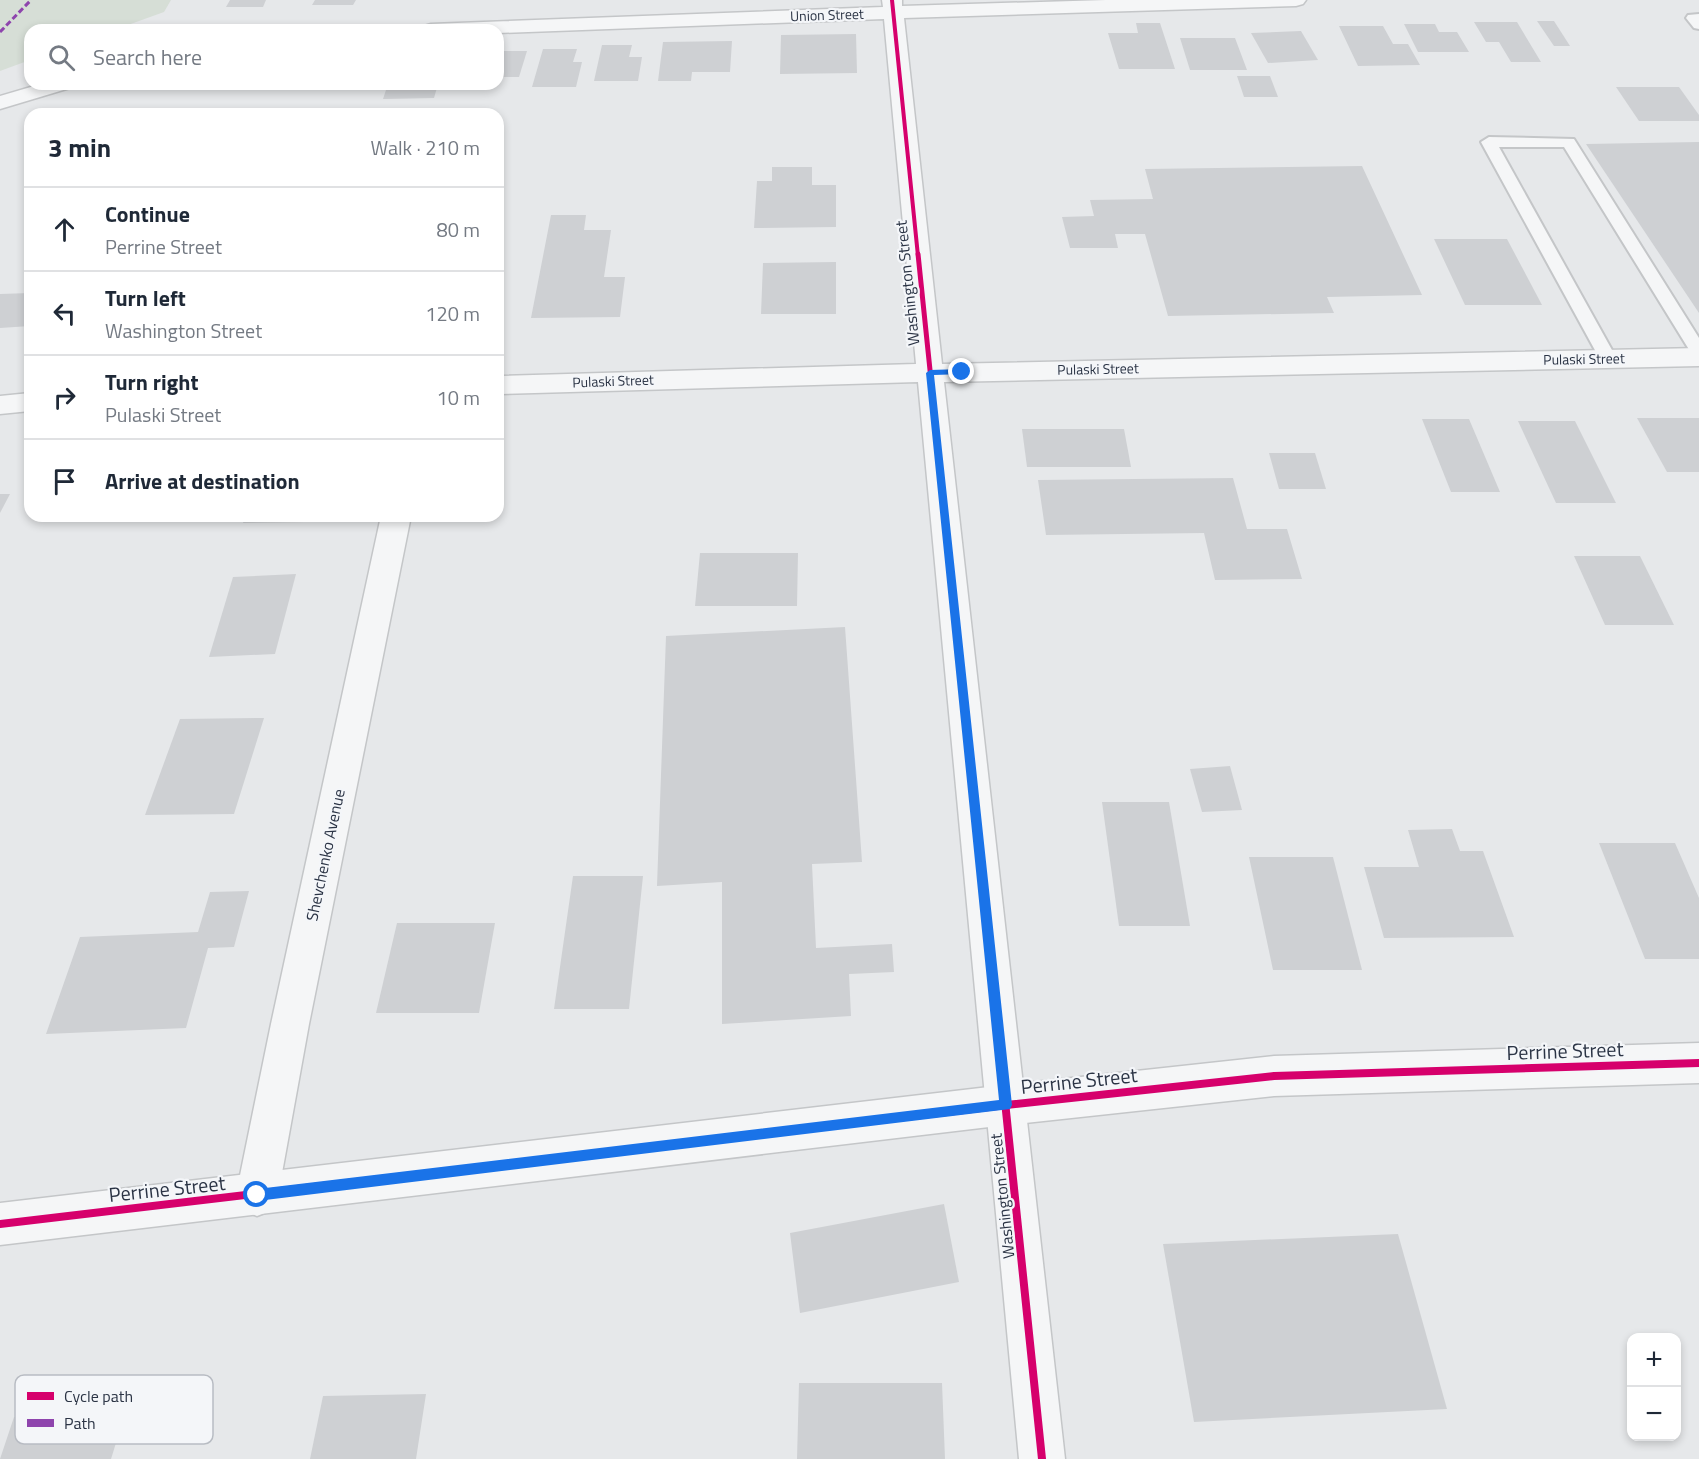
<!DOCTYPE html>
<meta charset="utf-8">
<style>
:root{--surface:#fff;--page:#f2f2f3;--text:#1f2937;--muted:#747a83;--line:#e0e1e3}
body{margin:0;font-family:"Titillium Web",sans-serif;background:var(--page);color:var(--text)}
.controls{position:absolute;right:18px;bottom:18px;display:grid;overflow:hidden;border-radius:12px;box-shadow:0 3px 9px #0003}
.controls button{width:54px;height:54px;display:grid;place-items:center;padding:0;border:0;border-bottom:2px solid var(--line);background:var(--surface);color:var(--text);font:30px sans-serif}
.stop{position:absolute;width:18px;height:18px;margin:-14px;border:4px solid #1a73e8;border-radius:50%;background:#fff}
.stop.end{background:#1a73e8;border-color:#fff;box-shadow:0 2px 6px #0008}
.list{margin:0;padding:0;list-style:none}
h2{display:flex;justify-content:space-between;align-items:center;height:78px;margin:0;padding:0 24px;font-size:26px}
h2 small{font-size:20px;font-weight:400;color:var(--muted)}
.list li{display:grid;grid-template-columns:39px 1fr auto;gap:18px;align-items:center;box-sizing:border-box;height:84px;padding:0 24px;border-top:2px solid var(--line)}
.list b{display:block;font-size:22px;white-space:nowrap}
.list p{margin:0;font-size:20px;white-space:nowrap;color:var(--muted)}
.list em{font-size:20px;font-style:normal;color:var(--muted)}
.icon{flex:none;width:33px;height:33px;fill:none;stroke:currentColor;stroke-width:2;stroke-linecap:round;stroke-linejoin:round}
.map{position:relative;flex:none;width:1699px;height:1459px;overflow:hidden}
.search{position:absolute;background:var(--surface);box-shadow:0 3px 9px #0003;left:24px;top:24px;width:480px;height:66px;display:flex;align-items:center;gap:15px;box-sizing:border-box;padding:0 21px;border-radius:18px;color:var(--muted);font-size:22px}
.panel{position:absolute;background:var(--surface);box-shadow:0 3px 9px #0003;left:24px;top:108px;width:480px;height:414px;border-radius:18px}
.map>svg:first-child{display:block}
.green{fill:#d6ded6}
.building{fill:#ced0d3}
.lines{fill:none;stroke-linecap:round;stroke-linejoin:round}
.service-casing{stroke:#c4c6c8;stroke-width:4}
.minor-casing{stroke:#c4c6c8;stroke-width:3}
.tertiary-casing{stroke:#c4c6c8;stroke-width:3}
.service{fill:#f5f6f7;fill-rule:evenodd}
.minor{fill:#f5f6f7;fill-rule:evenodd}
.tertiary{fill:#f5f6f7;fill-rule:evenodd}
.quiet{stroke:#8e44ad;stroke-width:3;stroke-dasharray:6 3;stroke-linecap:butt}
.cycleway-far3-casing{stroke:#f4f6f9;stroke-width:6}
.cycleway-far2-casing{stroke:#f4f6f9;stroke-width:8}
.cycleway-far1-casing{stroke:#f4f6f9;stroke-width:10}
.cycleway-casing{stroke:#f4f6f9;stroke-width:11}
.cycleway-far3{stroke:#d6006c;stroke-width:4}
.cycleway-far2{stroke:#d6006c;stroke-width:5}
.cycleway-far1{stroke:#d6006c;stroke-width:6}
.cycleway{stroke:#d6006c;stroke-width:8}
.route{fill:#1a73e8}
.labels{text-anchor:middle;stroke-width:4.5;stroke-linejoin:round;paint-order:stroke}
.far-street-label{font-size:14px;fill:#2b3445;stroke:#f4f6f9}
.street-label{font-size:16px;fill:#2b3445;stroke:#f4f6f9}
.near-street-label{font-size:20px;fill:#2b3445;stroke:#f4f6f9}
.key{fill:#f4f6f9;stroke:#b8bcc3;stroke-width:1.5}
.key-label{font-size:16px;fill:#2b3445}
</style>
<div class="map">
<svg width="1699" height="1459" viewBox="0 0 1699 1459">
<rect width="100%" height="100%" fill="#e6e8ea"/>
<path class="green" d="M0 0H171L164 12 114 30H30V60L0 71Z"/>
<g class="building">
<path d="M230 0H266L263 7H226Z"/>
<path d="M315 0H356L353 5H312Z"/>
<path d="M1537 21H1554L1570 46H1554Z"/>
<path d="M1474 22H1517L1541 62H1511L1499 42H1486Z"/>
<path d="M1136 23H1160L1175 69H1119L1108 33H1138Z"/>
<path d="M1404 24H1435L1439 32H1457L1469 52H1418Z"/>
<path d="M1339 26H1383L1393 44H1408L1420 65 1358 66Z"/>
<path d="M1301 31 1318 60 1268 63 1251 33Z"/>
<path d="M856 34 857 73 780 74 781 35Z"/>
<path d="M1180 38H1235L1247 70H1190Z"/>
<path d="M732 41 730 72H692L691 81H658L663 42Z"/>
<path d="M602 45H632L629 57H642L638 81H594Z"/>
<path d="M543 49H577L573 62H582L576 87H532Z"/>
<path d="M498 51H527L519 77H498Z"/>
<path d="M1237 76H1270L1278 97H1244Z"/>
<path d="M388 84H438L434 98 383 99Z"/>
<path d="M1616 87H1679L1699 115V121H1639Z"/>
<path d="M1699 142V313L1586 144Z"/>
<path d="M1362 166 1422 295 1327 297 1334 313 1168 316 1145 234H1115L1118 248H1070L1062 217 1094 216 1090 200 1153 199 1145 169Z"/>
<path d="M772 167H812V185H836V227L754 228 757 181H772Z"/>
<path d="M551 215H586L584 230H611L604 277H625L620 317 531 318Z"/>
<path d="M1434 239H1507L1542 305H1465Z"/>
<path d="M836 262V314H761L763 263Z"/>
<path d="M30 293V326L0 328V294Z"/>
<path d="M1637 418H1699V472H1667Z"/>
<path d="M1422 419H1469L1500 492H1451Z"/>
<path d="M1518 421H1575L1616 503H1556Z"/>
<path d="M1022 429H1124L1131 467H1027Z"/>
<path d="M1269 453H1315L1326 489H1279Z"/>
<path d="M1233 478 1247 529H1287L1302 579 1215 580 1204 533 1046 535 1038 480Z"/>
<path d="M0 494H10L0 513Z"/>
<path d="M245 516H307L305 522 243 523Z"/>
<path d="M700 553H798L797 606H695Z"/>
<path d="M1574 556H1640L1674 625H1605Z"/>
<path d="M296 574 275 654 209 657 233 577Z"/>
<path d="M845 627 862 862 812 864 816 948 892 944 894 972 849 974 851 1016 722 1024V882L657 886 666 636Z"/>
<path d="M264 718 234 814 145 815 180 719Z"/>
<path d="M1230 766 1242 810 1202 812 1190 769Z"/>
<path d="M1102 802H1169L1190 926H1119Z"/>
<path d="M1452 829 1460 851H1483L1514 937 1384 938 1364 867H1419L1408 830Z"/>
<path d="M1599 843H1675L1699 898V959H1645Z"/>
<path d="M1249 857H1333L1362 970H1273Z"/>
<path d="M573 876H643L629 1009H554Z"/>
<path d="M249 891 234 947 208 948 186 1028 46 1034 80 937 198 932 210 892Z"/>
<path d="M397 923H495L479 1013H376Z"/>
<path d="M944 1204 959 1282 800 1313 790 1233Z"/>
<path d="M1398 1234 1447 1409 1194 1422 1163 1244Z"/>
<path d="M799 1383H942L945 1459H797Z"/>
<path d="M426 1394 416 1459H310L323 1396Z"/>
<path d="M14 1417H124L111 1459H0Z"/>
</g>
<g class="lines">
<g class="service-casing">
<g id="service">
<path d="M1699 14V29L1694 28 1686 18 1688 15Z"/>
<path d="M1489 137 1574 139 1699 338V358L1693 356 1564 147H1499L1617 359 1614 363H1602L1481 142Z"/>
</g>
</g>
<g class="minor-casing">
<g id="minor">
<path d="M882 0H902V6L1106 0H1306L1303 4 1296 6 904 18 942 364 1699 348V366L944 382 1065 1459H1019L918 382 498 394V376L916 364 884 19 498 33V30H421L424 26 431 24 883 7Z"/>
<path d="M41 84H73L70 88 0 109V96Z"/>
<path d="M30 393V411L0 414V396Z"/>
<path d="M381 516H411L309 1024 278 1195 272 1210 257 1216 242 1210 236 1195 271 1024Z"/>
</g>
</g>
<g class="tertiary-casing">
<path id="tertiary" d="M1699 1043V1083L1274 1096 1006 1125 0 1245V1203L1006 1085 1274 1056Z"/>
</g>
<use href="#service" class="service"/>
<use href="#minor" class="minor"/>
<use href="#tertiary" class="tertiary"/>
<path class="quiet" d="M0 32 31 0"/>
<g class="cycleway-far3-casing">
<path id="cycleway-far3" d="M892 0 918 256"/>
</g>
<g class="cycleway-far2-casing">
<path id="cycleway-far2" d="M918 254 951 573"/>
</g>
<g class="cycleway-far1-casing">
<path id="cycleway-far1" d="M951 571 992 968"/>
</g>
<g class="cycleway-casing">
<g id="cycleway">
<path d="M991 966 1042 1459"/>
<path d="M0 1224 1006 1105 1274 1076 1699 1063"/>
</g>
</g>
<use href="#cycleway-far3" class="cycleway-far3"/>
<use href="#cycleway-far2" class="cycleway-far2"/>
<use href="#cycleway-far1" class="cycleway-far1"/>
<use href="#cycleway" class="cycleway"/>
</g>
<path class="route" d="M962 369 964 370V374L934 375 1012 1105 1010 1109 257 1201 253 1200 251 1195 253 1191 257 1189 999 1100 926 373 930 370Z"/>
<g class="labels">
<g class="far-street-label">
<text transform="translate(827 15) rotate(-2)" y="5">Union Street</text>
<text transform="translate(1584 359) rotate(-1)" y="5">Pulaski Street</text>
<text transform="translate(1098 369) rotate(-1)" y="5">Pulaski Street</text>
<text transform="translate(613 381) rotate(-2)" y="5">Pulaski Street</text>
</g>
<g class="street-label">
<text transform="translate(907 283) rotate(-96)" y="6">Washington Street</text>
<text transform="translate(325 855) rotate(-78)" y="6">Shevchenko Avenue</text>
<text transform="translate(1002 1196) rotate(-96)" y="6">Washington Street</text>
</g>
<g class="near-street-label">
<text transform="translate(1565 1051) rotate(-2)" y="7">Perrine Street</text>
<text transform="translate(1079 1081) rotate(-6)" y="7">Perrine Street</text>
<text transform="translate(167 1189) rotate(-6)" y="7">Perrine Street</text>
</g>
</g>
<rect x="15" y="1375" width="198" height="69" rx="9" class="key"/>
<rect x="27" y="1392" width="27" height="8" fill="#d6006c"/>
<rect x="27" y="1419" width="27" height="8" fill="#8e44ad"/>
<g class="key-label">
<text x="64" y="1402">Cycle path</text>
<text x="64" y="1429">Path</text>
</g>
</svg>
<div class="controls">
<button>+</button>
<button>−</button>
</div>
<div class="stop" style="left:257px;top:1195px"></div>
<div class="stop end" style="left:962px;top:372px"></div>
<div class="search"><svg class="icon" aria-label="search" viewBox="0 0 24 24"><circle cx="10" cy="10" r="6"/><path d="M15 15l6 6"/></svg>Search here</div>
<section class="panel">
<h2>3 min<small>Walk · 210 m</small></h2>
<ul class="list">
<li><svg class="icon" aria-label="ahead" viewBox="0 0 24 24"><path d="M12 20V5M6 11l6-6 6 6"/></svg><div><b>Continue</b><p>Perrine Street</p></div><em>80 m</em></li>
<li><svg class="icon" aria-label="left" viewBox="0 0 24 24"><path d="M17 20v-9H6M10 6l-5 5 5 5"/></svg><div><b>Turn left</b><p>Washington Street</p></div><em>120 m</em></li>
<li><svg class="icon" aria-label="right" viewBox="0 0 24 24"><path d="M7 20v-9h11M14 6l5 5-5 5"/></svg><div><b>Turn right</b><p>Pulaski Street</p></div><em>10 m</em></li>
<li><svg class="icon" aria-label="arrive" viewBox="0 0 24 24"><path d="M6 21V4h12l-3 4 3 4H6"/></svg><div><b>Arrive at destination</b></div></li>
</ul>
</section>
</div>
